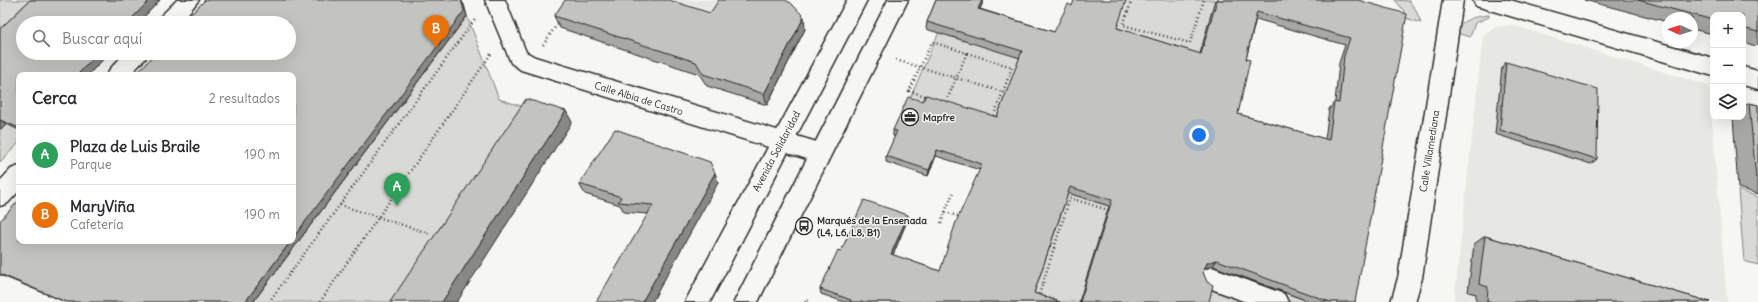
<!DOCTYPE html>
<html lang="es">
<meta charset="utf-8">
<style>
:root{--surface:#fff;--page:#f7f7f7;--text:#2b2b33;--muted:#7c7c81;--line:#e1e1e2;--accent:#2b2b2b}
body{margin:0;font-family:Delius,sans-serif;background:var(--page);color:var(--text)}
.controls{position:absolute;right:12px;top:12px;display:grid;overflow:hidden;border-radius:8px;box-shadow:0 4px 16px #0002}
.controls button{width:36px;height:36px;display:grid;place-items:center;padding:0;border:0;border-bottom:1px solid var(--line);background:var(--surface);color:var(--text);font:20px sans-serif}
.compass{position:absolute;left:1662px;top:12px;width:36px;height:36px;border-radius:50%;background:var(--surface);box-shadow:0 4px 16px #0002;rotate:273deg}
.you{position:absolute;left:1199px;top:135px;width:14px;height:14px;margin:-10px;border:3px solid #fff;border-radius:50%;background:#1a73e8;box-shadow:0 0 0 6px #1a73e833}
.badge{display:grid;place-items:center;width:26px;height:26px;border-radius:50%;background:var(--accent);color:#fff;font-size:13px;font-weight:700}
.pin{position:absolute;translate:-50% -33px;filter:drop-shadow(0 1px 2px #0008)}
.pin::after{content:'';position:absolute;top:21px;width:14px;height:12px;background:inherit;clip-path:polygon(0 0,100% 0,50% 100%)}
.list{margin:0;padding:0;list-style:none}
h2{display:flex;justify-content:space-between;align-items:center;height:52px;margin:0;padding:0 16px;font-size:17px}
h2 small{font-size:13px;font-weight:400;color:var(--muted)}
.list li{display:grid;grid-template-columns:26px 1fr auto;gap:12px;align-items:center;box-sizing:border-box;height:60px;padding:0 16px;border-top:1px solid var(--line)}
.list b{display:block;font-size:15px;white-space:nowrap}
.list p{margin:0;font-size:13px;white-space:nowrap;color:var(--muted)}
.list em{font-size:13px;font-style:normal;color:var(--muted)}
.icon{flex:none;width:22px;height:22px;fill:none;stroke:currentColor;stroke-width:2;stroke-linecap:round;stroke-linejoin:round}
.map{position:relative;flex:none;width:1758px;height:302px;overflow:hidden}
.search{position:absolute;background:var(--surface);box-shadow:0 4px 16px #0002;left:16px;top:16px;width:280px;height:44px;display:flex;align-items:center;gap:10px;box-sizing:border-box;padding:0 14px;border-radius:22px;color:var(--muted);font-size:15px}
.panel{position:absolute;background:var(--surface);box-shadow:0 4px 16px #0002;left:16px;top:72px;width:280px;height:172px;border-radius:8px}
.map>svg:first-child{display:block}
.built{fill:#e7e7e3}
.green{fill:#d9d9d5;stroke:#828280}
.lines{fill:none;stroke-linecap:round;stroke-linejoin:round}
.pedestrian-casing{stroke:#2b2b2b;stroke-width:3}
.minor-casing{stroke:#2b2b2b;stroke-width:3}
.secondary-casing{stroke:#2b2b2b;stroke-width:3}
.path{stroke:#2b2b2b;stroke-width:2.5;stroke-dasharray:1 3;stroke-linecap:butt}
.pedestrian{fill:#f6f6f2;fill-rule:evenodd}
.minor{fill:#f6f6f2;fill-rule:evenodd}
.secondary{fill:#f6f6f2;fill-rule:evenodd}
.wall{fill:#a8a8a5;stroke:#2b2b2b;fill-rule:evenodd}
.shaded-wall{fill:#888886;stroke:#2b2b2b}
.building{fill:#c3c3c0;stroke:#2b2b2b;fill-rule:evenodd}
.labels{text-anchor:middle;stroke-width:3;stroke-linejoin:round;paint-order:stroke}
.street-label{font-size:10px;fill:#2b2b2b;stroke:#f6f6f2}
.poi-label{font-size:10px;font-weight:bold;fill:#2b2b2b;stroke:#f6f6f2;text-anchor:start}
</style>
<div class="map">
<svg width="1758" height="302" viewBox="0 0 1758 302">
<rect width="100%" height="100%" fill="#f6f6f2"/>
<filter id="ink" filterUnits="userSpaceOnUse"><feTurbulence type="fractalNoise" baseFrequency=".025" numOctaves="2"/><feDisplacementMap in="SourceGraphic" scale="8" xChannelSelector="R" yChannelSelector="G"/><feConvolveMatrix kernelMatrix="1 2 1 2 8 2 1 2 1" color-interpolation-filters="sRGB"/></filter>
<g filter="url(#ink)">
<g class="built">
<path d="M632 0H729L714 25Z"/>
<path d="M1512 25 1709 86 1727 302H1454L1483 37 1494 27Z"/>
</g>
<g class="green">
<path d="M0 0H42L0 41Z"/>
<path d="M1126 0H1215L1198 61 1114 35Z"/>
<path d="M1395 0 1409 1 1416 10 1421 23 1406 18 1404 11Z"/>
<path d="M1489 15V17L1475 23 1470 37 1453 32C1462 20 1474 16 1489 15Z"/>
<path d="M467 16 499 99 533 110 406 302H253Z"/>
<path d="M939 32 1026 59 995 125 908 103Z"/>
<path d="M7 124 19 130V143L0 162V128Z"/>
<path d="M1738 190 1758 197V265L1744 261Z"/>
<path d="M1068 193 1109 206 1079 302H1043L1032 298Z"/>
<path d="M1214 267 1310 302H1207Z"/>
</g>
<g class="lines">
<g class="pedestrian-casing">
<path id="pedestrian" d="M1212 267 1284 294 1288 302H1246L1204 286 1200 278 1204 270Z"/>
</g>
<g class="minor-casing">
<g id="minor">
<path d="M177 0H199L180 23H157L160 17Z"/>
<path d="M485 0H505L526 52 535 57 820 143 828 146 831 153 828 160 820 163 521 70 511 63Z"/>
<path d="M1443 0H1463L1422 278 1415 302H1391L1398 278Z"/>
<path d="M1473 0H1510L1713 58V76L1483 8 1476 6Z"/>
<path d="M125 53H148L145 59 130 75H107L110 69Z"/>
<path d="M1743 67 1758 71V89L1743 85Z"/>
<path d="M19 166V191L8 203 0 206V181L11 169Z"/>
</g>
</g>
<g class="secondary-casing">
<g id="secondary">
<path d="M847 0H867L710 302H685Z"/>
<path d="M888 0H908L758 302H734Z"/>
</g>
</g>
<g class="path">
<path d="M1132 0 1123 25 1190 43 1204 0"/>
<path d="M543 45 560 20"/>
<path d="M967 53 1012 67 1003 92"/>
<path d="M896 60 1003 92 993 117"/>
<path d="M929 97 909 91 932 42 967 53 946 102 948 103"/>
<path d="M340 205 431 234"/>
<path d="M945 212 953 193"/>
<path d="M941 223 945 212 961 217"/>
<path d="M1050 246 1054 248 1039 295 1060 302"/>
<path d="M1054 248 1070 198 1108 210"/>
<path d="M269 302 476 18"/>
<path d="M320 302 491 54"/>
<path d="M805 302 806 300 811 302"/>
</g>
<use href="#pedestrian" class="pedestrian"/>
<use href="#minor" class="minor"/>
<use href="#secondary" class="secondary"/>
</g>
<g class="wall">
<path d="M30 0H160L88 75H19V130L7 124 2 129 0 128V29Z"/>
<path d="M461 0 464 5 467 16 253 302H65L0 275V221Z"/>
<path d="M936 0H984L980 9 1054 32 1117 28 1200 54 1215 0H1358L1355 302H1311L1213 266 1205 268 1203 272 1209 302H1079L1109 206 1068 193 1034 293 1060 302H844L821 294 820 289 841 251 907 221 893 255 940 271 980 170 936 156 928 176 886 162V156L895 137 893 136V130L923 101 997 117 1020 58 926 29 927 22ZM1256 19 1345 45 1339 63 1335 102 1329 109 1325 139 1238 114 1246 59Z"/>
<path d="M1584 0H1758V44L1756 46 1743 42V15H1713V34L1692 29V18H1668V22Z"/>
<path d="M710 13 805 29 767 105 707 86 699 74 560 28 554 16Z"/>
<path d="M1506 62 1597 159 1591 164 1495 134 1502 67Z"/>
<path d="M1749 103 1758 105V194L1738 188 1733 117H1743V107Z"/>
<path d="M715 173 718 183 647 214 624 212 620 205 585 194 579 184Z"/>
<path d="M1485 236 1710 302H1476V294L1468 292 1474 244Z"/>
</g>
<g class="shaded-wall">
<path d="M150 0H160L138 23H127Z"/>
<path d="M461 0 464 5 467 16 253 302H245L291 241H293V238Z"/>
<path d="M982 0H984L977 16 978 9Z"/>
<path d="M804 17 805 29 767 105 764 94Z"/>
<path d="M98 53H109L88 75H77Z"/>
<path d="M566 111 572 122 457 302H442Z"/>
<path d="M0 120 7 124 2 129 0 128Z"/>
<path d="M937 150 936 156 928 176 929 170Z"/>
<path d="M715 173 718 183 652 302H642Z"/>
<path d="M908 215 907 221 891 260V254Z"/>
<path d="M1217 260 1213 266 1203 269 1207 263Z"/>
</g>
<g class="building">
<path d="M30 0H150L127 23H23V53H98L77 75H19V128L0 120V29Z"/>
<path d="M205 0H461L464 11 293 238V75H135L156 53H289V23H183Z"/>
<path d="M565 0H669L710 13 719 0H785L791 3 804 17 764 94 703 74 696 62 554 16Z"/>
<path d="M936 0H982L978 9 1054 32 1068 4 1072 6 1074 0H1126L1117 28 1201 54 1217 0H1358L1407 14 1355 302H1330L1217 260 1207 263 1203 272 1207 282 1213 285 1209 302H1080L1112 200 1070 187 1034 293 1060 302H851V300L820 289 838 250 841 251 864 200 908 215 891 254 940 271 956 222 982 164 937 150 929 170 886 156 897 131 893 130 908 97 923 101 926 95 997 117 1022 51 927 22ZM1257 12 1350 38 1344 56 1339 103 1334 102 1329 140 1238 114 1250 60 1246 59Z"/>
<path d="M1638 0H1758V32L1743 28V15H1713V20Z"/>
<path d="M1506 62 1598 89 1597 159 1500 130Z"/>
<path d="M526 99 566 111 442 302H390Z"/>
<path d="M1749 103 1758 105V178H1756Z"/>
<path d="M615 129 710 162 715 173 642 302H596L653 205 618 202 621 197 579 184Z"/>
<path d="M19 200V241H291L245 302H66L0 274V221Z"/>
<path d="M1485 236 1710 302H1487L1488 287 1479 284Z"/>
</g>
</g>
<defs>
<g id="office-ring" transform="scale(0.9)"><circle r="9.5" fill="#f6f6f2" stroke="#2b2b2b" stroke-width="1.5"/><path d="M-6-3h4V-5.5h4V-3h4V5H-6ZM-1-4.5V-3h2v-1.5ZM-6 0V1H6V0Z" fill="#2b2b2b"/></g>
<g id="bus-ring" transform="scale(0.9)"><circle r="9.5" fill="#f6f6f2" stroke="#2b2b2b" stroke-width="1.5"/><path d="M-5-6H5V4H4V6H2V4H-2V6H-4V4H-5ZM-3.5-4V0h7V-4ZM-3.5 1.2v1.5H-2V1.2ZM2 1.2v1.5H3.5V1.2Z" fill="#2b2b2b"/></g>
</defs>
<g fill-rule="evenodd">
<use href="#office-ring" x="910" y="117"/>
<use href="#bus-ring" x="804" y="226"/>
</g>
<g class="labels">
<g class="street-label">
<text transform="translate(639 98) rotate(17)" y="4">Calle Albia de Castro</text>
<text transform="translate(776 151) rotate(-62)" y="4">Avenida Solidaridad</text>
<text transform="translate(1429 151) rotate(-81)" y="4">Calle Villamediana</text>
</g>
<g class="poi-label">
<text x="923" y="121">Mapfre</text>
<text x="817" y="224">Marqués de la Ensenada<tspan x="817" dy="12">(L4, L6, L8, B1)</tspan></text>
</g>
</g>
</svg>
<div class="controls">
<button>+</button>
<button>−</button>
<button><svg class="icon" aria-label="layers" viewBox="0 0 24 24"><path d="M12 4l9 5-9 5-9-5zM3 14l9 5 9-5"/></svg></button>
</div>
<svg class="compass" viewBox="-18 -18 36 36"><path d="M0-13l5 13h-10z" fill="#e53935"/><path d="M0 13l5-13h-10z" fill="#7c7c81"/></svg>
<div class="you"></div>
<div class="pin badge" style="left:397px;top:206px;background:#2e9e5b">A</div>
<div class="pin badge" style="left:436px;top:48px;background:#e8710a">B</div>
<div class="search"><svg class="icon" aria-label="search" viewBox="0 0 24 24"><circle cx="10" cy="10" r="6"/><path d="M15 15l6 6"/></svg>Buscar aquí</div>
<section class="panel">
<h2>Cerca<small>2 resultados</small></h2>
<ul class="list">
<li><span class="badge" style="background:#2e9e5b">A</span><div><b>Plaza de Luis Braile</b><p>Parque</p></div><em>190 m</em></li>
<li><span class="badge" style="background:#e8710a">B</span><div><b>MaryViña</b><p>Cafetería</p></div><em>190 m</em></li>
</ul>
</section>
</div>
